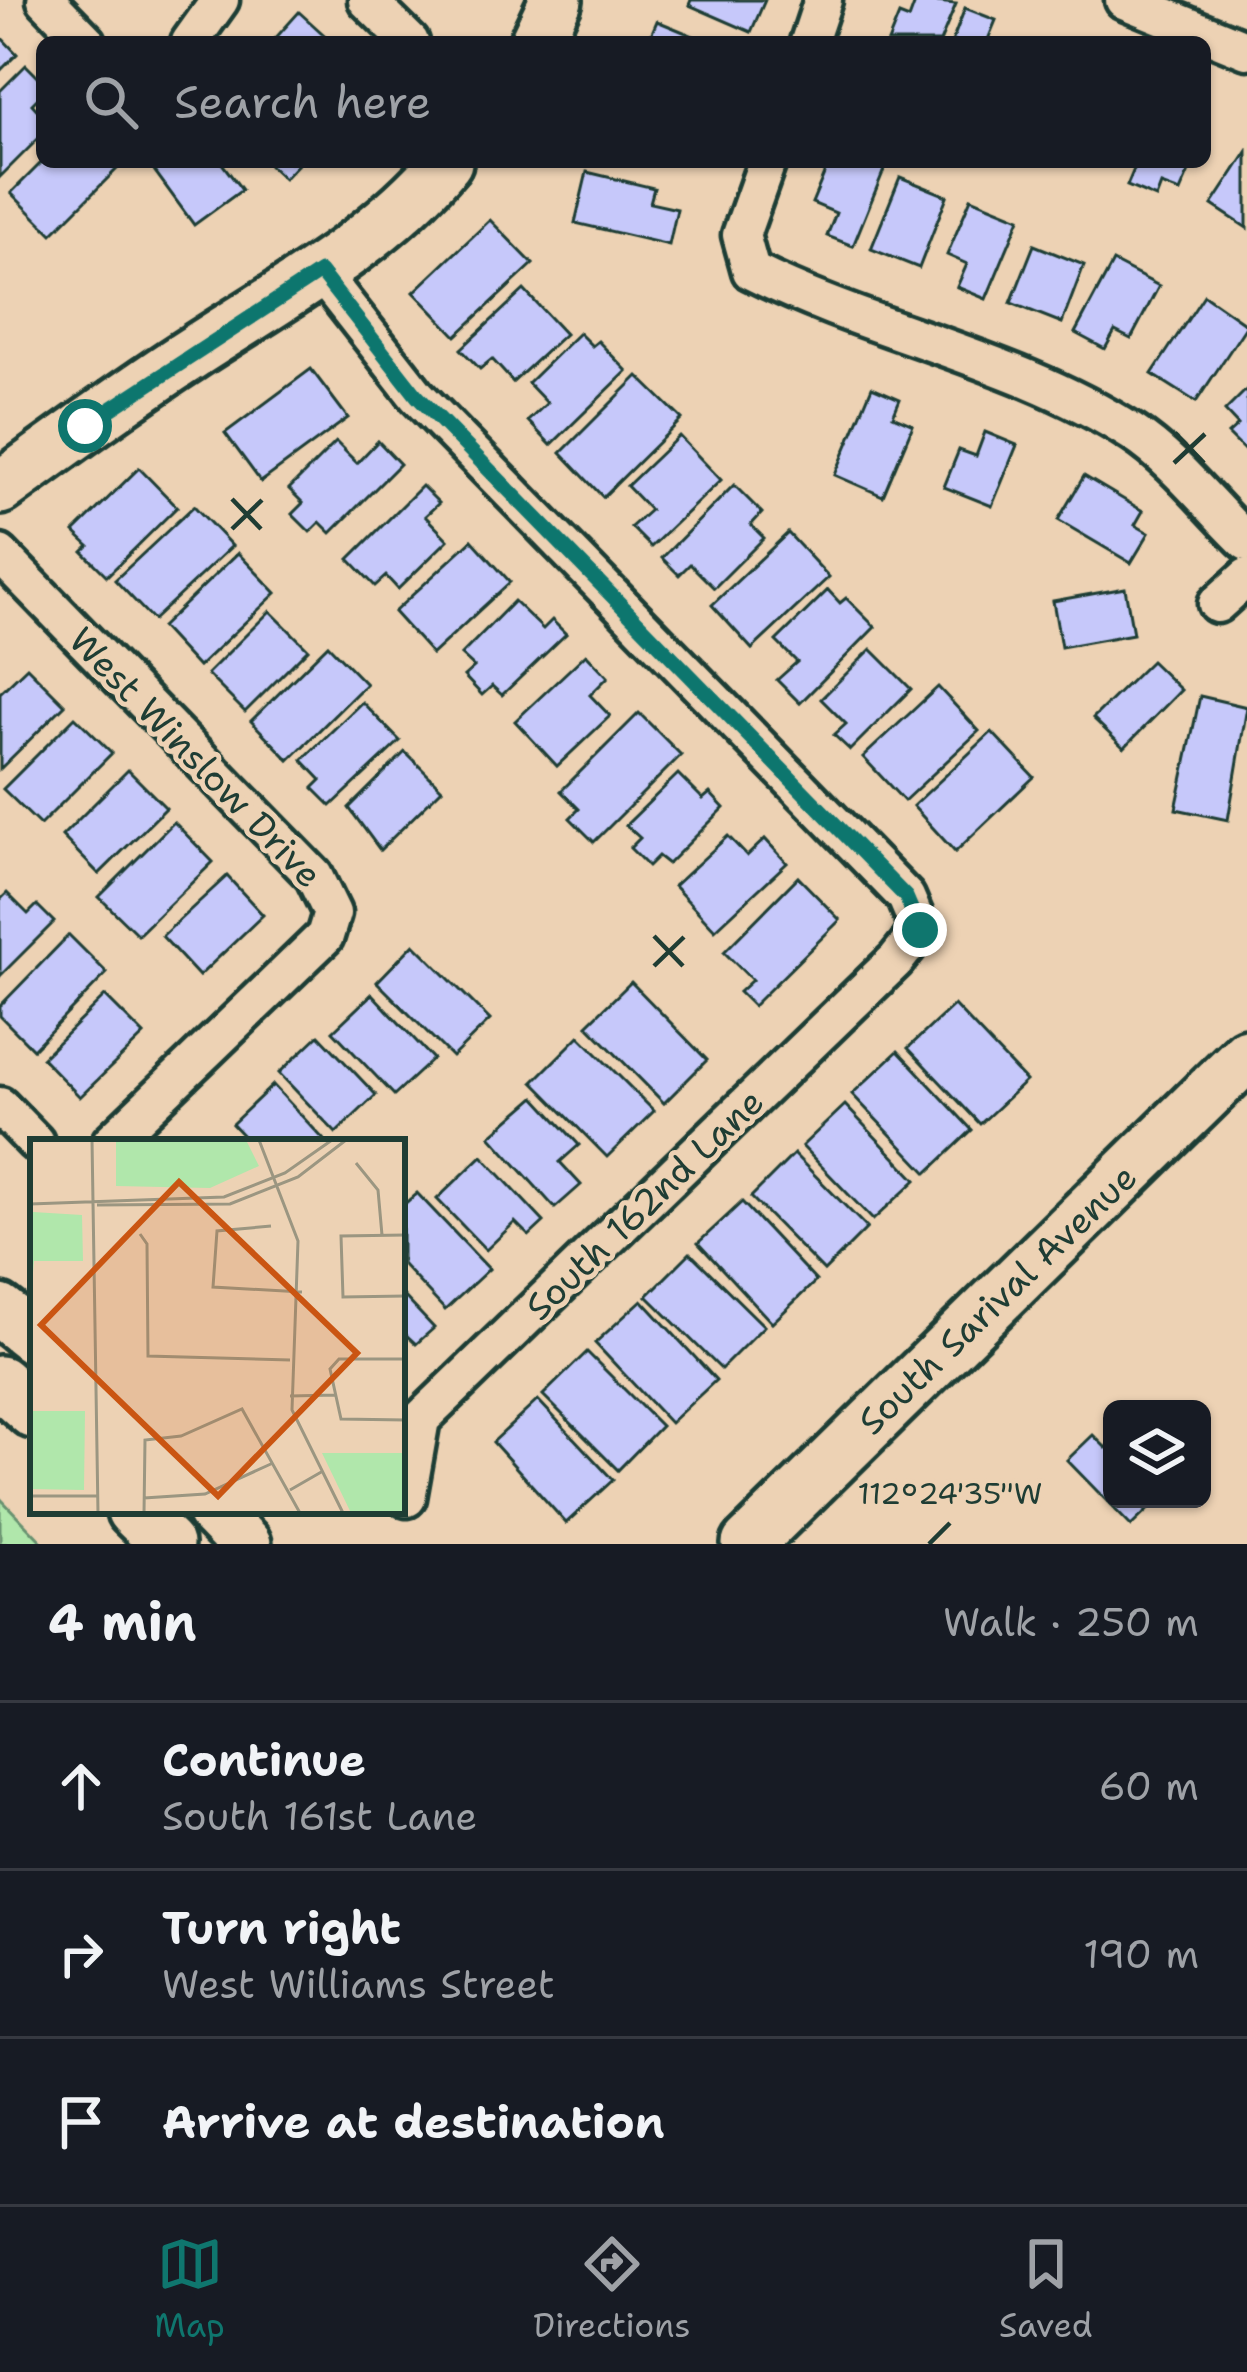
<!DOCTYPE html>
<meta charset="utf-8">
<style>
:root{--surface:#171b24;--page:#20242c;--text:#f1f3f6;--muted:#9ea1a6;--line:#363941;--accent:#0f766e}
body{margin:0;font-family:"Shantell Sans",sans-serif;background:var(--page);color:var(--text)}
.controls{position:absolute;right:36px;bottom:36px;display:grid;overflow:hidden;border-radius:18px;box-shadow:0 3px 9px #0004}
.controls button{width:108px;height:108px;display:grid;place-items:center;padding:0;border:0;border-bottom:3px solid var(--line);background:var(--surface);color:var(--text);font:60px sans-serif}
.stop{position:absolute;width:36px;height:36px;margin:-27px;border:9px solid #0f766e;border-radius:50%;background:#fff}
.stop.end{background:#0f766e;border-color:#fff;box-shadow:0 3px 12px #0008}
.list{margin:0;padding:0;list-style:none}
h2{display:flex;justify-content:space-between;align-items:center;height:156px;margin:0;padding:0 48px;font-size:51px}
h2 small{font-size:39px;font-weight:400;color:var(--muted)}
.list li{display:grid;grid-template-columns:78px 1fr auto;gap:36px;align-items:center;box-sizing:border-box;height:168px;padding:0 48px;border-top:3px solid var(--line)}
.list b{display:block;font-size:45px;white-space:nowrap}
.list p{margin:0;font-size:39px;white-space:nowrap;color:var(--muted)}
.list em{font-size:39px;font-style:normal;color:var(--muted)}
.icon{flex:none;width:66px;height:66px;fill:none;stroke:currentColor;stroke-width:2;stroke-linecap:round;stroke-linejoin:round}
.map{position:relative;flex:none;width:1247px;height:1544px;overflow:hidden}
.search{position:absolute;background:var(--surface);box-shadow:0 3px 9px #0004;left:36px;right:36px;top:36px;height:132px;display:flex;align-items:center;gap:30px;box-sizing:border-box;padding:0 42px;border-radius:18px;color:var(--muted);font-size:45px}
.sheet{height:660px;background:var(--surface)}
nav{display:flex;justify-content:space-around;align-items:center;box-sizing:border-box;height:168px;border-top:3px solid var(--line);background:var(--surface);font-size:33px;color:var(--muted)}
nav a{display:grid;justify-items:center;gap:6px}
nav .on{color:var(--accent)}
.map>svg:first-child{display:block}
.green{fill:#b0e7ab;stroke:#689270;stroke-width:3}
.building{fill:#c6c8fa;stroke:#1f3d34;stroke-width:3}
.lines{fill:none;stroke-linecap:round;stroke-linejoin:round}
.street-casing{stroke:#1f3d34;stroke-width:45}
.secondary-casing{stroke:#1f3d34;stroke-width:60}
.street{stroke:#edd2b4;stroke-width:36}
.secondary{stroke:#edd2b4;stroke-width:51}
.route{stroke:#0f766e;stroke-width:15}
.ticks{fill:none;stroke:#1f3d34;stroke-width:4.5}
.labels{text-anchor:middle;stroke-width:10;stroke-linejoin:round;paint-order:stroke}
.street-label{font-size:36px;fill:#1f3d34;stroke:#edd2b4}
.inset-road{fill:none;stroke:#9b9681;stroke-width:3}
.view{fill:#ca5512;fill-opacity:0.15;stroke:#ca5512;stroke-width:6}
.inset-edge{fill:none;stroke:#1f3d34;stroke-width:6}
.ticks-label{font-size:30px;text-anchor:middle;fill:#1f3d34;stroke:#edd2b4;stroke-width:10;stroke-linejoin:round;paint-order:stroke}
</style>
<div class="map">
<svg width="1247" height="1544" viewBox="0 0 1247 1544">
<rect width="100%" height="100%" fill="#edd2b4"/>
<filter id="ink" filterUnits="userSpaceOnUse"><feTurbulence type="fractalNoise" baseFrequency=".00833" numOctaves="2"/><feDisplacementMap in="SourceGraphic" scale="24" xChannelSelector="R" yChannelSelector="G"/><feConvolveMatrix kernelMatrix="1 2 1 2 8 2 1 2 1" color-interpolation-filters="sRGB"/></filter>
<g filter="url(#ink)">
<path class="green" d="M0 1498 44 1544H0Z"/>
<g class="building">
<path d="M691 0H765L751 32 689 5Z"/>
<path d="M916 0 956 4 940 42H888L899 15 909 19Z"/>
<path d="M965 8 996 20 987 42H952Z"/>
<path d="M299 12 332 42H272Z"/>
<path d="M657 21 708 42H648Z"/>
<path d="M0 36 17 54 0 71Z"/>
<path d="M26 65 42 81V94L32 104 42 115V135L0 177V91Z"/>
<path d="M1247 152V228L1212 205Z"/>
<path d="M42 162H124L52 234 11 193Z"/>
<path d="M148 162H221L242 190 194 225Z"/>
<path d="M266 162H300L284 179Z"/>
<path d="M829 162 886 165 853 246 827 236 836 213 812 203Z"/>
<path d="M1137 162H1193L1180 192 1161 185 1156 198 1127 186Z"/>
<path d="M587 172 654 188 650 203 677 209 669 245 575 223Z"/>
<path d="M900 177 947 196 919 268 871 249Z"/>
<path d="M971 198 1020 218 986 299 957 287 967 264 947 255Z"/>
<path d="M490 220 533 264 456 336 414 292Z"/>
<path d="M1034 245 1084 265 1062 323 1011 303Z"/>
<path d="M1113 262 1159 286 1131 339 1115 331 1105 349 1075 333Z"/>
<path d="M524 290 565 334 513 382 492 359 480 369 461 349Z"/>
<path d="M1204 295 1247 325 1196 402 1152 374Z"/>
<path d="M579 333 592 346 598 341 627 371 551 445 528 421 547 403 528 383Z"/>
<path d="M311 369 348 418 261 482 225 433Z"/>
<path d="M638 376 682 419 603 497 561 453Z"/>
<path d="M872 387 900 399 893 416 913 425 883 496 835 475Z"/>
<path d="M1247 389V453L1228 434 1238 425 1225 411Z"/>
<path d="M985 432 1017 445 992 506 944 487 959 450 976 456Z"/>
<path d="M679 436 721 480 651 547 631 527 650 510 627 486Z"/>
<path d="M378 441 400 464 331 533 320 522 310 532 292 514 303 503 289 489 336 442 357 463Z"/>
<path d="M139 468 177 507 107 576 83 552 89 546 74 532Z"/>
<path d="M1084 476 1143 511 1135 525 1149 533 1131 563 1058 520Z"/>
<path d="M734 485 762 513 751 525 764 538 714 588 690 564 679 575 662 558Z"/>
<path d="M422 486 439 503 425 516 448 540 398 589 386 576 375 586 349 559Z"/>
<path d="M194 506 232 546 153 620 115 580Z"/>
<path d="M788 533 829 577 752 649 712 605Z"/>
<path d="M472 540 510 582 432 654 394 612Z"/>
<path d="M238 553 276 593 198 667 161 627Z"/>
<path d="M1125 588 1133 634 1061 647 1053 601Z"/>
<path d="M828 590 840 603 846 598 875 627 800 703 777 680 797 662 776 641Z"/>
<path d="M514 601 543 629 552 620 566 634 502 695 492 686 482 695 464 676 474 667 461 655Z"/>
<path d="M270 611 308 649 245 712 207 674Z"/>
<path d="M328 645 366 684 289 760 251 721Z"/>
<path d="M871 649 911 689 850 750 834 735 846 724 821 699Z"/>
<path d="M586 654 608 677 590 695 610 716 557 766 515 721Z"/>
<path d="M1151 661 1181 690 1124 748 1093 718Z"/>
<path d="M27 667 65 705 0 769V693Z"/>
<path d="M938 687 979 731 904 801 863 757Z"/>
<path d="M1200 696 1247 707 1228 820 1176 809Z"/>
<path d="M362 702 400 741 331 806 313 788 321 780 302 760Z"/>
<path d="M639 713 681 755 594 842 570 818 579 809 561 791Z"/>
<path d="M75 717 112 753 40 825 3 789Z"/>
<path d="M992 732 1034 777 955 852 913 806Z"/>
<path d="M405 752 442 789 380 850 349 808Z"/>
<path d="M128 770 166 808 99 874 62 836Z"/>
<path d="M678 774 703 799 710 793 724 808 668 864 658 856 648 866 630 848 640 838 626 825Z"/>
<path d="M174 822 213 862 138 935 99 897Z"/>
<path d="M728 836 747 856 765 839 787 863 715 930 674 886Z"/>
<path d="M227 876 263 915 199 976 162 936Z"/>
<path d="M798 877 840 920 753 1006 739 992 752 980 724 952Z"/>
<path d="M7 893 28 914 37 905 54 922 0 976V900Z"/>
<path d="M69 935 107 973 33 1049 0 1016V1006Z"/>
<path d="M414 944 490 1020 452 1057 377 982Z"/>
<path d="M631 982 707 1060 664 1103 587 1025Z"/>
<path d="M372 994 433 1059 394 1095 333 1031Z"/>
<path d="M105 996 144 1035 80 1097 42 1058Z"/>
<path d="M954 1005 1026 1081 980 1124 908 1048Z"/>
<path d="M319 1035 376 1095 336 1133 279 1073Z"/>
<path d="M579 1036 654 1111 607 1157 533 1082Z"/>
<path d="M898 1051 972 1130 927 1173 852 1094Z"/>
<path d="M273 1085 326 1142H249L232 1124Z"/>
<path d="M535 1097 579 1145 560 1162 581 1185 555 1208 490 1136Z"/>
<path d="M845 1105 916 1180 873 1220 802 1146Z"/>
<path d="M794 1154 867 1228 824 1271 751 1197Z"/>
<path d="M482 1156 544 1222 529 1236 515 1222 486 1250 437 1199Z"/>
<path d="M417 1193 489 1269 445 1310 402 1264V1206Z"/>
<path d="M742 1202 816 1281 772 1323 698 1243Z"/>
<path d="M690 1253 764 1326 721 1369 647 1296Z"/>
<path d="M402 1294 434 1328 416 1344 402 1331Z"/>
<path d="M642 1300 716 1380 670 1423 595 1343Z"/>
<path d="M587 1352 661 1426 618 1470 543 1395Z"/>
<path d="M538 1400 613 1480 566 1523 493 1442Z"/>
<path d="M1093 1435 1106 1448 1112 1442V1499L1156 1502 1131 1526 1067 1460Z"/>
</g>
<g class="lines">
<g class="street-casing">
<g id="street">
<path d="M46 0 87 42"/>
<path d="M367 0 410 42"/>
<path d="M1124 0 1247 50"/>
<path d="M190 42 220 0"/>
<path d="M809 42 823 0"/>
<path d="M767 162 741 235 751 271C874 333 1017 358 1133 433 1175 460 1211 508 1247 542"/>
<path d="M320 272 417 396 906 897 920 930 896 960 421 1419 407 1498"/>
<path d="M0 554 314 876 332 913 325 936 111 1142"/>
<path d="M1217 604 1247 577"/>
<path d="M0 1106 35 1142"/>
</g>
</g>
<g class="secondary-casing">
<g id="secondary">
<path d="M536 42 556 0"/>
<path d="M0 488C62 443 124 397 189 355 279 296 376 245 446 162"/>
<path d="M0 1311 33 1337"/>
<path d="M0 1382 33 1412"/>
<path d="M133 1511 167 1544"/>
<path d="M213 1511 245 1544"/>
<path d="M748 1544 1247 1055"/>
</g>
</g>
<use href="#street" class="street"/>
<use href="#secondary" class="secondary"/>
</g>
</g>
<g class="lines" filter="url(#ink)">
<path class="route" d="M85 426 320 272 417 396 906 897 920 930"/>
</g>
<path class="ticks" d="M1175 433 1204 463M1174 463 1205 434M232 499 261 529M232 529 262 500M654 936 683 966M654 966 684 937M929 1544 950 1523"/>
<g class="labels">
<g class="street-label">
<text transform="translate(196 757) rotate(46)" y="13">West Winslow Drive</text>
<text transform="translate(644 1204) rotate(-44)" y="13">South 162nd Lane</text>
<text transform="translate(997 1299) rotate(-44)" y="13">South Sarival Avenue</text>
</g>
</g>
<g transform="translate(30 1139)">
<rect width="375" height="375" fill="#edd2b4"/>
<path d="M86 1H216L229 27 180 49 86 47ZM3 73 52 76 53 122H4L0 167ZM0 272H55L54 351 0 350ZM292 314H375V374H321Z" fill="#b0e7ab"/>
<path class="inset-road" d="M62 1 68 374M229 1 268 102 262 271 313 374M326 24 348 51 352 96M0 65 194 58 255 34 302 1M67 66 200 65 268 38 316 1M241 87 187 92 183 148 272 153M110 95 117 105 118 217 260 221M375 96 311 97 313 158 375 157M375 220H309L300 230 311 280 375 281M260 257 305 256M260 351 293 332M0 357H68M114 359 175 355 243 324M114 374 115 301 151 297 212 270 270 374"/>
<path class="view" d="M149 43 327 214 188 357 11 186Z"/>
<rect width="375" height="375" class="inset-edge"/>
</g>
<g class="ticks-label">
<text x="950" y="1504">112°24'35"W</text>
</g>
</svg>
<div class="controls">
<button><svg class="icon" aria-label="layers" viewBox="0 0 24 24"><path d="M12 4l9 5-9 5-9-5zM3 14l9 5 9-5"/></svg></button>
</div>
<div class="stop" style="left:85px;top:426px"></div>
<div class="stop end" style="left:920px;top:930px"></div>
<div class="search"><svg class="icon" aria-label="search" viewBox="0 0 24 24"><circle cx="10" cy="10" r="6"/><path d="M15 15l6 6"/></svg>Search here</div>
</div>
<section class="sheet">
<h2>4 min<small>Walk · 250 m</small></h2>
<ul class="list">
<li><svg class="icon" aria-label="ahead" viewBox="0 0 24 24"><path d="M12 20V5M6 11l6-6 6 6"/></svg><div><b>Continue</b><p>South 161st Lane</p></div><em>60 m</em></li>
<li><svg class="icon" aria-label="right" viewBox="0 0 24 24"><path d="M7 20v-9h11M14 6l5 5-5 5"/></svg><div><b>Turn right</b><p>West Williams Street</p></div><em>190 m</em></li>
<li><svg class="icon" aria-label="arrive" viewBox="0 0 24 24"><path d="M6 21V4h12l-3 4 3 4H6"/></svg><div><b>Arrive at destination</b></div></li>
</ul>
</section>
<nav>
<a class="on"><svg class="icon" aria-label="map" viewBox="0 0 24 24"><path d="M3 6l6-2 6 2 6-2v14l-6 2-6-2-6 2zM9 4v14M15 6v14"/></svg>Map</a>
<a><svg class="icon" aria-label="directions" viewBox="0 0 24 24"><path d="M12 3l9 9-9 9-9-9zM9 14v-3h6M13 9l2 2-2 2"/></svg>Directions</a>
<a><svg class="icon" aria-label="saved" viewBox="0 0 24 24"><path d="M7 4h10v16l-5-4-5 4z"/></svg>Saved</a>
</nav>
